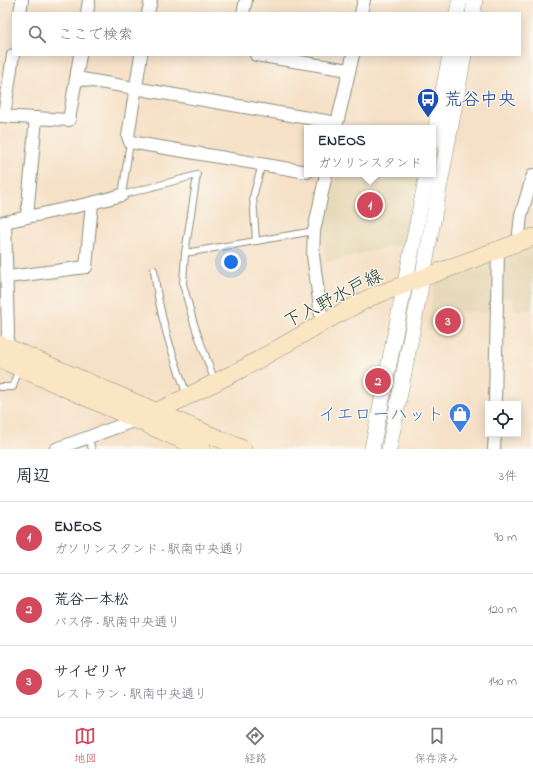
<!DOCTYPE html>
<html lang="ja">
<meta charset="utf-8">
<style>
:root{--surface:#fff;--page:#f2f2f3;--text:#1f2937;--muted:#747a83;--line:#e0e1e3;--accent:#d1495b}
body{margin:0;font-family:"Indie Flower","Klee One",sans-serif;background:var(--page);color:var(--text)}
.controls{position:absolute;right:12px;bottom:12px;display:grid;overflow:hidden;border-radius:0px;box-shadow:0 2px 10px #0003}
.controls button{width:36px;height:36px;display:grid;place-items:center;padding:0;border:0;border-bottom:1px solid var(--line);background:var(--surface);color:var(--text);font:20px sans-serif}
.you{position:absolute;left:231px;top:262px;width:14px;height:14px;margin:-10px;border:3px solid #fff;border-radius:50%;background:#1a73e8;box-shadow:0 0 0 6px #1a73e833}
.badge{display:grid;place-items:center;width:26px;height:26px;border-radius:50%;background:var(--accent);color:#fff;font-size:13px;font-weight:700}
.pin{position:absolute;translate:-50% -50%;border:2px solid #fff;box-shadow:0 1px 4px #0006}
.popup{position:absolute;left:304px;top:125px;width:132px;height:52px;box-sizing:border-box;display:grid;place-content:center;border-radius:0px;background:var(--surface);filter:drop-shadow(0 1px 3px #0005);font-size:13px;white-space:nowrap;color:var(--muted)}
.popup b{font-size:15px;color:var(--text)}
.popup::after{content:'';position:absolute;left:50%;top:100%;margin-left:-8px;border:8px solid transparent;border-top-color:var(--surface)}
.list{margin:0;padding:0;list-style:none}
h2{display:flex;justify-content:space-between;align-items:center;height:52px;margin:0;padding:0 16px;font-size:17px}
h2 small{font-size:13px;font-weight:400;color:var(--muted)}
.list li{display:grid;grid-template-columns:26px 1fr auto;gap:12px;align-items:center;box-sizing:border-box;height:72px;padding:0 16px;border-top:1px solid var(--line)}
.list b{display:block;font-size:15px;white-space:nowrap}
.list p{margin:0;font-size:13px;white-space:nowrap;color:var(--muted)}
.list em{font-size:13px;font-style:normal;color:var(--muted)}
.icon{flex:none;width:22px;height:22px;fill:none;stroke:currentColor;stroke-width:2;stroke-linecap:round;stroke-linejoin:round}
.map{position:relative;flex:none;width:533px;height:449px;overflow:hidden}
.search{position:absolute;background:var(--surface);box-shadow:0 2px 10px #0003;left:12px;right:12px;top:12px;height:44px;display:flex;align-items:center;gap:10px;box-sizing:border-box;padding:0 14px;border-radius:0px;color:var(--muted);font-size:15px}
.sheet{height:268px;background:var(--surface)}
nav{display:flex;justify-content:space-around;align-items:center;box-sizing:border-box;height:56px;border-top:1px solid var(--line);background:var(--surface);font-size:11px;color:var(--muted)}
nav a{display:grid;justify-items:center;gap:2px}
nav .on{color:var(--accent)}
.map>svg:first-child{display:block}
.built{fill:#e7daba}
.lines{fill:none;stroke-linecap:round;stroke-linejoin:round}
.service-casing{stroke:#8a8f7e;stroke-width:8}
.minor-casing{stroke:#8a8f7e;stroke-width:14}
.tertiary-casing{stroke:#8a8f7e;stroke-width:16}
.secondary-casing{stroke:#8a8f7e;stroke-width:18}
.service{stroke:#fff;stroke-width:6}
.minor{stroke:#fff;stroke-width:12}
.tertiary{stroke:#fff;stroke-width:15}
.secondary{stroke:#fbe6c4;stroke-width:17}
.labels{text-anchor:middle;stroke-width:3;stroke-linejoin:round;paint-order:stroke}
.transit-label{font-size:18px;fill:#164399;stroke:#fbf7ec;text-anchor:start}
.street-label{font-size:18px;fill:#1f3d34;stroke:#fbf7ec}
.shop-label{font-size:18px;fill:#366cbe;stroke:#fbf7ec;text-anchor:end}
</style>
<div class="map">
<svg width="533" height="449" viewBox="0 0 533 449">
<rect width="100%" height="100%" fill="#fbf7ec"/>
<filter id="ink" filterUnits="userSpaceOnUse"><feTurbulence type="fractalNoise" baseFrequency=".025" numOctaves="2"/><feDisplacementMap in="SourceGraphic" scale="8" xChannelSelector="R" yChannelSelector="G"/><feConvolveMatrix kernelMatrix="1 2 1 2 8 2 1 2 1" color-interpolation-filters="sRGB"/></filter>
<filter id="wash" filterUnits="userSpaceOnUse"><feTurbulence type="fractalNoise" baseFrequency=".012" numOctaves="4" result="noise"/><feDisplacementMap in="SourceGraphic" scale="16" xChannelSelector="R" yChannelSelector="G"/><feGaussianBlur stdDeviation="0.9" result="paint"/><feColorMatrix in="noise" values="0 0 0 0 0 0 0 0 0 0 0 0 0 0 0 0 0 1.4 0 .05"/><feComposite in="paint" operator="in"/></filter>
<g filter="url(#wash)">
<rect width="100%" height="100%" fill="#f6e1c8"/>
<g class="built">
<path d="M336 174H418L405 243 326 262 323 235Z"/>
<path d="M533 240V309L515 311 512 298 500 299V252Z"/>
<path d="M494 254 492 312H460V331L426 330 437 275Z"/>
</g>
</g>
<g filter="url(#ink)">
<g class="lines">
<g class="service-casing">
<g id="service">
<path d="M130 142 122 195 197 175 185 253 314 231"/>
<path d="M256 241 253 197 262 164"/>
<path d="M185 253 183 284 194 324 215 382"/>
<path d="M154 270C159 315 172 354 187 395"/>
<path d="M0 387H13L18 369"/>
<path d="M88 438 92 449"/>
</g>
</g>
<g class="minor-casing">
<g id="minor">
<path d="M20 13 22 0"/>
<path d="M87 13 89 0"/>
<path d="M148 13 151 0"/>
<path d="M243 13 246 0"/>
<path d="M361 13 364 0"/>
<path d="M141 55 128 136 130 142 307 172"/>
<path d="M256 55 349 70"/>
<path d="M76 78 337 123"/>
<path d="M0 116 69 120 80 55"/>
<path d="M4 116 13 55"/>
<path d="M336 128 353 55"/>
<path d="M27 216 36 118"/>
<path d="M5 222 8 333 6 347"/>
<path d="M0 223 92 203 122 195"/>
<path d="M518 243 521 215 533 175"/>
<path d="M8 277 86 267 92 203"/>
<path d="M322 323 313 255 314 231 326 174"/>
<path d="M495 404 498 250"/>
<path d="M56 449 136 420"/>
<path d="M494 449 495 434"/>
</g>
</g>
<g class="tertiary-casing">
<g id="tertiary">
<path d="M457 13 460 0"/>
<path d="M473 13 475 0"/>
<path d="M433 142 450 55"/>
<path d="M372 449 427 174"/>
<path d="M389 449 419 296 464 55"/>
</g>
</g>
<g class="secondary-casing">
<g id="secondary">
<path d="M0 344 243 449"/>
<path d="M0 359 202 449"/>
<path d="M136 420 168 406 244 368 322 323 371 297 533 237"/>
</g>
</g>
<use href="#service" class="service"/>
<use href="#minor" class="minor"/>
<use href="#tertiary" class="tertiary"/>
<use href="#secondary" class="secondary"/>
</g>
</g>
<defs>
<g id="bus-pin" transform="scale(1.15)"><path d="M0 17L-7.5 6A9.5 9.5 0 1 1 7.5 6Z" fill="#1a4fb4" stroke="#fbf7ec"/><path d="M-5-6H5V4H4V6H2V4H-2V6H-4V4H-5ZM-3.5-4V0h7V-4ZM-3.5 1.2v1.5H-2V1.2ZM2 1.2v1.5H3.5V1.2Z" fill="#fff"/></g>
<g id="shop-pin" transform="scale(1.15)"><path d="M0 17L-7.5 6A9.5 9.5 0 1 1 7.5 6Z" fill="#3f7fe0" stroke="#fbf7ec"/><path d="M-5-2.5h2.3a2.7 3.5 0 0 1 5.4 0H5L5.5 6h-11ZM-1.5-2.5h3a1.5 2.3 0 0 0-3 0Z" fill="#fff"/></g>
</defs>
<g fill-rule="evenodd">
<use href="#bus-pin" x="428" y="99"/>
<use href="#shop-pin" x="460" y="414"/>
</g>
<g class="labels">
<g class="transit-label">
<text x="444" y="105">荒谷中央</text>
</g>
<g class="street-label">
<text transform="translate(333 298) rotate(-27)" y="6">下入野水戸線</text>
</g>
<g class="shop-label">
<text x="444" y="420">イエローハット</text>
</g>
</g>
</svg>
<div class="controls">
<button><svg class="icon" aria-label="locate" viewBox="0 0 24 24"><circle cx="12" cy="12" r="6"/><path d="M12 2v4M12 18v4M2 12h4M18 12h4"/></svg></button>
</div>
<div class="you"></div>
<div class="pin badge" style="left:370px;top:205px">1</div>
<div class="popup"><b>ENEOS</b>ガソリンスタンド</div>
<div class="pin badge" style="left:378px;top:381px">2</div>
<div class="pin badge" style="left:448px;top:321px">3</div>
<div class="search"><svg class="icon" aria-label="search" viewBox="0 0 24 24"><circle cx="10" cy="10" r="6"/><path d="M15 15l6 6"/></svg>ここで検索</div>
</div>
<section class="sheet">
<h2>周辺<small>3件</small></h2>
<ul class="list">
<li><span class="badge">1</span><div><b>ENEOS</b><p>ガソリンスタンド · 駅南中央通り</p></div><em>90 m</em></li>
<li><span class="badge">2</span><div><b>荒谷一本松</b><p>バス停 · 駅南中央通り</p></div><em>120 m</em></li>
<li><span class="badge">3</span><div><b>サイゼリヤ</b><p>レストラン · 駅南中央通り</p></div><em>140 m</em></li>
</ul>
</section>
<nav>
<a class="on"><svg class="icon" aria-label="map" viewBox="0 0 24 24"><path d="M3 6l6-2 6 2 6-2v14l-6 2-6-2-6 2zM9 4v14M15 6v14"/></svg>地図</a>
<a><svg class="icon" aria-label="directions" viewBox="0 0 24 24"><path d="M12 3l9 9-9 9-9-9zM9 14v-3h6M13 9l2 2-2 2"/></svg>経路</a>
<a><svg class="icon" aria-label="saved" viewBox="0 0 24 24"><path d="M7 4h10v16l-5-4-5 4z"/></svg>保存済み</a>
</nav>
